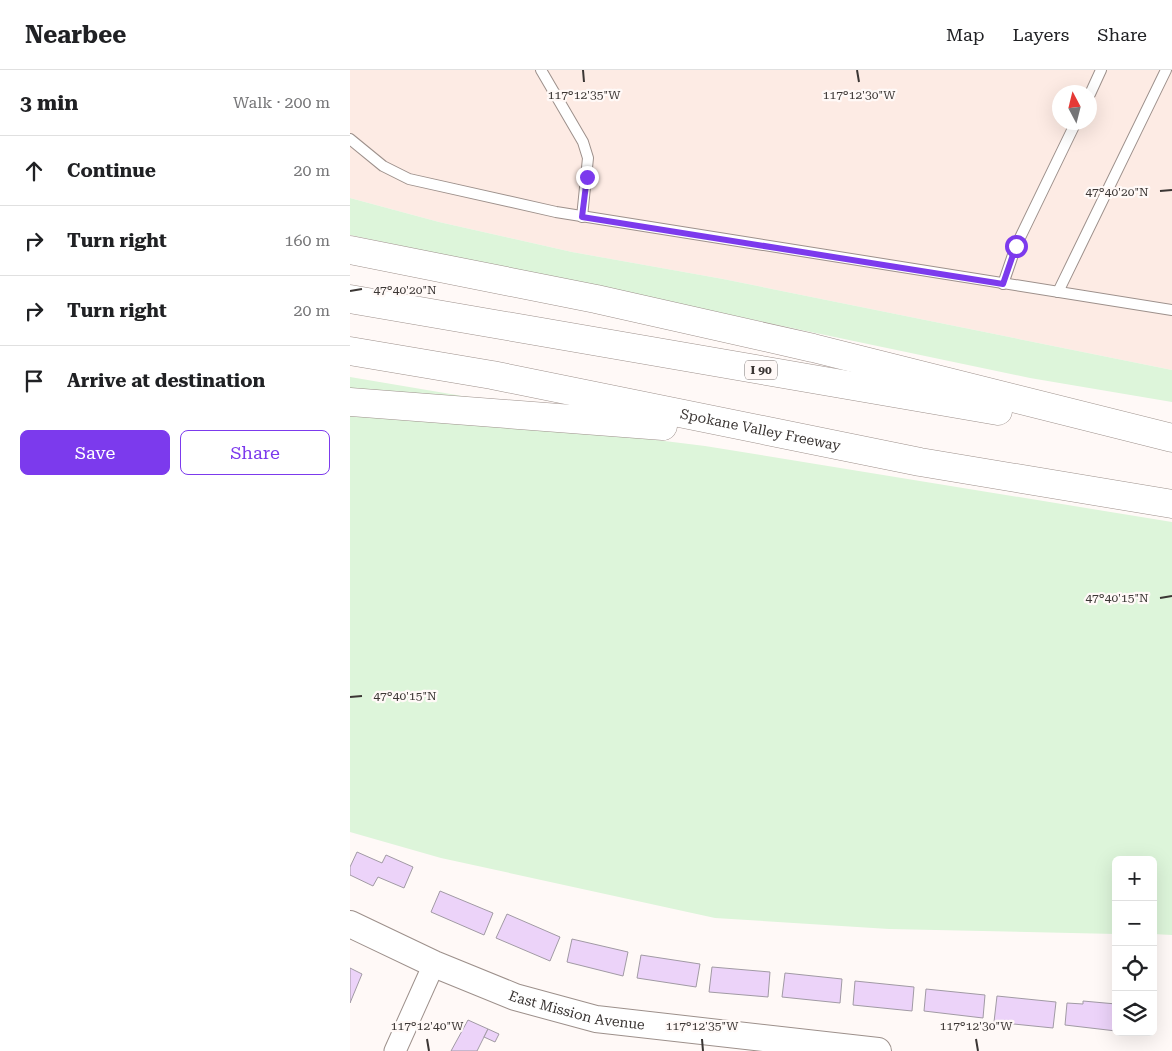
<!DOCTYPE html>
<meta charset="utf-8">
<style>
:root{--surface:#fff;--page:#f2f2f2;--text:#202124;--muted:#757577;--line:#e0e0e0;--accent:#7c3aed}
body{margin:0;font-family:"Roboto Serif",serif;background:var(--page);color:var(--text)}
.controls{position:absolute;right:15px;bottom:15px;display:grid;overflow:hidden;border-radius:8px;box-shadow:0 5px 20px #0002}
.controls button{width:45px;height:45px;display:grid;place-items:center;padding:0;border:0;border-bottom:1px solid var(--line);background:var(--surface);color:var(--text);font:25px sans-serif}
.compass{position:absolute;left:702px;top:15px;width:45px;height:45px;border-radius:50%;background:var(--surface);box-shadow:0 5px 20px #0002;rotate:353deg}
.stop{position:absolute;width:15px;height:15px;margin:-11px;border:4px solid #7c3aed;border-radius:50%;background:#fff}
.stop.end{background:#7c3aed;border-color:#fff;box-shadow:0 1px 5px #0008}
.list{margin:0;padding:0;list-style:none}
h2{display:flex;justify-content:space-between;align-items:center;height:65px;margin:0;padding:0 20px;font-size:21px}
h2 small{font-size:16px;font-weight:400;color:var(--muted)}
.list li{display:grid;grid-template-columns:32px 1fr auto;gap:15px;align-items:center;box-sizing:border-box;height:70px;padding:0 20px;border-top:1px solid var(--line)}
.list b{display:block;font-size:19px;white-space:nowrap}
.list em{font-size:16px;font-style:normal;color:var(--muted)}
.actions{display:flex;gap:10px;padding:15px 20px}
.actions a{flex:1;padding:11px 0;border:1px solid var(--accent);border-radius:8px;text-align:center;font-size:18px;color:var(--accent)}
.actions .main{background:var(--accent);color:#fff}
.icon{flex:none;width:28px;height:28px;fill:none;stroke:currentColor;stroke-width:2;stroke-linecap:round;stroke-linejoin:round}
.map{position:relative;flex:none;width:822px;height:981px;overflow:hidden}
header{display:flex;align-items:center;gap:30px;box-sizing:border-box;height:70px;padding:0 25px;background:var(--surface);border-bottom:1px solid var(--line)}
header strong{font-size:24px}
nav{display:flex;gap:28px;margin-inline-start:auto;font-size:18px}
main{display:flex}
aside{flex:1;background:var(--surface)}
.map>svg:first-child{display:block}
.built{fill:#fdebe4;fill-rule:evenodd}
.green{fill:#ddf5da}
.building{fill:#ecd3f9;stroke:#a19aa4}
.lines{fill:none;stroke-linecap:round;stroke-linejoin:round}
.service-casing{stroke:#9d908b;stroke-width:12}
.minor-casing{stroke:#9d908b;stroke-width:23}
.tertiary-casing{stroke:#9d908b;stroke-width:28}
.motorway-casing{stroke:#9d908b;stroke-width:29}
.service{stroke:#fff;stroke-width:10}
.minor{stroke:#fff;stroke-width:21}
.tertiary{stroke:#fff;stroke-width:26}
.motorway{stroke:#fff;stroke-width:28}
.route{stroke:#7c3aed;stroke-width:6}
.ticks{fill:none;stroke:#3b3634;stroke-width:2}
.labels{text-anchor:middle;stroke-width:4.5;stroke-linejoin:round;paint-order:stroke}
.shield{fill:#fff9f7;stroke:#76706e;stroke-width:1}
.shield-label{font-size:12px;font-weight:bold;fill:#3b3634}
.street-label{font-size:14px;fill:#3b3634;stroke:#fff9f7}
.ticks-label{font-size:12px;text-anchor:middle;fill:#3b3634;stroke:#fff9f7;stroke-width:4.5;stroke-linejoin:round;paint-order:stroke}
</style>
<header>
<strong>Nearbee</strong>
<nav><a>Map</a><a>Layers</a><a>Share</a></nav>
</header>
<main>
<aside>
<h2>3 min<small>Walk · 200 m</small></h2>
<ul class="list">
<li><svg class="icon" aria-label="ahead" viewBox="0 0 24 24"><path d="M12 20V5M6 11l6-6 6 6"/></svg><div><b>Continue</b></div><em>20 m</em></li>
<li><svg class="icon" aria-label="right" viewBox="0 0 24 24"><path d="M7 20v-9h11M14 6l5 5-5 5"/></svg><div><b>Turn right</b></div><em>160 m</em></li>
<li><svg class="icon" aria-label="right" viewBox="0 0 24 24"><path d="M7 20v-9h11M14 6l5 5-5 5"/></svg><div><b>Turn right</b></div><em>20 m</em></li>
<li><svg class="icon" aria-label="arrive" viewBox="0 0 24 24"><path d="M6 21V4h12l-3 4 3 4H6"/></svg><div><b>Arrive at destination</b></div></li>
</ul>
<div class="actions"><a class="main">Save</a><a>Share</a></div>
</aside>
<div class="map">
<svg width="822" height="981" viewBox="0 0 822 981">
<rect width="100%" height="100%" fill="#fff9f7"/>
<path class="built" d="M0 0H822V300L373 209 222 182 89 152 0 128ZM710 22H740V52H710Z"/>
<g class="green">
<path d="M0 128 89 152 222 182 373 209 822 300V332L680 308 0 165Z"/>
<path d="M0 307 136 330 0 325Z"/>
<path d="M0 344 250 363 355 376 822 452V865L803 864V790H766V864L539 859 365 848 91 788 0 762Z"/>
</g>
<g class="building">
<path d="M7 782 32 793 36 785 63 797 54 818 28 807 23 816 0 805V797Z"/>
<path d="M90 821 143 843 134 865 81 842Z"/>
<path d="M157 844 210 867 200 891 146 868Z"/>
<path d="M222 869 278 882 273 906 217 892Z"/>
<path d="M291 885 350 894 346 917 287 908Z"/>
<path d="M362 897 420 902 418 927 359 922Z"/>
<path d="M0 898 12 904 0 933Z"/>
<path d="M435 903 492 909 490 933 432 927Z"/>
<path d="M505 911 564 917 562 941 503 935Z"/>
<path d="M576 919 635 925 633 948 574 941Z"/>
<path d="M647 926 706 932 703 958 644 952Z"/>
<path d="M733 931 766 934V961L715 955 717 933 733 934Z"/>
<path d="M118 950 138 959 127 981H101Z"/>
<path d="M138 959 149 964 145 972 134 967Z"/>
</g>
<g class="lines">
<g class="service-casing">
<g id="service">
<path d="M191 0 233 72 238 88 232 147"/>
<path d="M740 24 751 0"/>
<path d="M0 69 33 96 59 109 206 142 822 240"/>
<path d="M653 214 666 176 726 52"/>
<path d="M708 222 816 0"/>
</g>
</g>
<g class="minor-casing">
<path id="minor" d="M45 981 84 894"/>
</g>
<g class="tertiary-casing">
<g id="tertiary">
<path id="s1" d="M0 854 84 894 165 927 246 949 528 981"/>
</g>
</g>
<g class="motorway-casing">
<g id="motorway">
<path d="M0 180 246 229 463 278 822 368"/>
<path d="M0 229 648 341"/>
<path id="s2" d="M0 281 142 305 570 392 822 434"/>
<path d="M0 332 313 356"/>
</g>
</g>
<use href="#service" class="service"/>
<use href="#minor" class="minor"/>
<use href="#tertiary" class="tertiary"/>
<use href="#motorway" class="motorway"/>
</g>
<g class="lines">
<path class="route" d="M237 107 232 147 653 214 666 176"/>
</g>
<path class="ticks" d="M233 0 234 12M507 0 509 12M810 121 822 120M0 221 12 219M810 528 822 526M0 627 12 626M77 969 79 981M352 969 353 981M626 969 628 981"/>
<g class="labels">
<rect class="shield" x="395" y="290.5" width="32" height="19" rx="4"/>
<g class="shield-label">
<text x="411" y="304">I 90</text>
</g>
<g class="street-label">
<text dy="5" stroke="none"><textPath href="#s2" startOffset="418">Spokane Valley Freeway</textPath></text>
<text dy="5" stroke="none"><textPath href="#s1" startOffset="244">East Mission Avenue</textPath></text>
</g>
</g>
<g class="ticks-label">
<text x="234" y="29">117°12'35"W</text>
<text x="509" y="29">117°12'30"W</text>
<text x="767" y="126">47°40'20"N</text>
<text x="55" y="224">47°40'20"N</text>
<text x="767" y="532">47°40'15"N</text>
<text x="55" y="630">47°40'15"N</text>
<text x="77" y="960">117°12'40"W</text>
<text x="352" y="960">117°12'35"W</text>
<text x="626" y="960">117°12'30"W</text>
</g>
</svg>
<div class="controls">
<button>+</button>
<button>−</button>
<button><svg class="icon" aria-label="locate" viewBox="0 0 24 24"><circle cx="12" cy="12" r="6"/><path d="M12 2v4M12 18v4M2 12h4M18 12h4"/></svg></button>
<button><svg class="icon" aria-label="layers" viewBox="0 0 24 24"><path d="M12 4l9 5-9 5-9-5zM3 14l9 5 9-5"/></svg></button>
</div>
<svg class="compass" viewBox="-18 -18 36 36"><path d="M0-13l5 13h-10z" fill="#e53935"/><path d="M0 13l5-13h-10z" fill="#757577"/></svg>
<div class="stop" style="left:666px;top:176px"></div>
<div class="stop end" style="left:237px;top:107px"></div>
</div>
</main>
